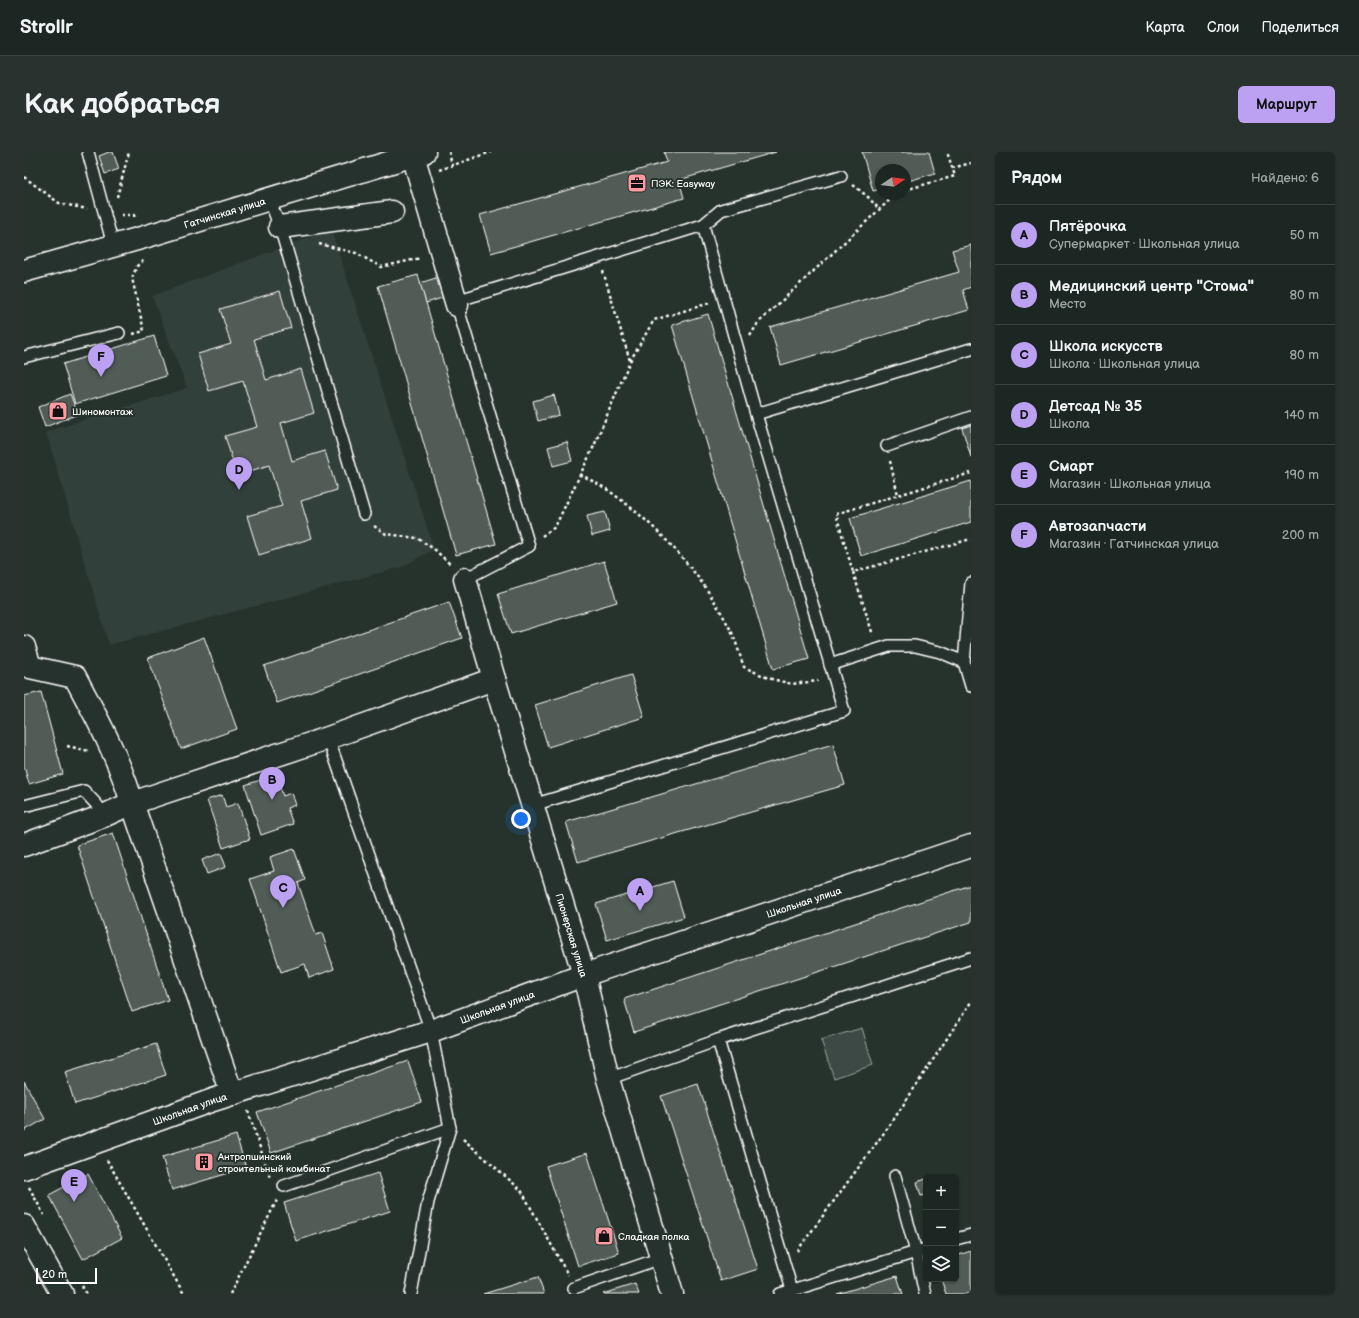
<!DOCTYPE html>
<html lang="ru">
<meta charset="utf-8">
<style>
:root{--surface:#1c2622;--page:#29322f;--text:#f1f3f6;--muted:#a0a5a5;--line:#3a4340;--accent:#bca0f2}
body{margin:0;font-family:"Balsamiq Sans",sans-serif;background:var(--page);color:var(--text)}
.controls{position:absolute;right:12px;bottom:12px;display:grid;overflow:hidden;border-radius:6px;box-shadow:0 1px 3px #0004}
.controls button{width:36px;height:36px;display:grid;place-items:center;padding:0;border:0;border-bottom:1px solid var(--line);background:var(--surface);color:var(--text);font:20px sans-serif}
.compass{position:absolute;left:851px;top:12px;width:36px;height:36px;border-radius:50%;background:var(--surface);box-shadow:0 1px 3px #0004;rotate:77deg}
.scale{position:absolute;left:12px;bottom:10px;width:61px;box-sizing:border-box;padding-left:4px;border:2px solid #fff;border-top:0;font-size:11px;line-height:14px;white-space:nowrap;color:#fff;-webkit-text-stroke:3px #26332d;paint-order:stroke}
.you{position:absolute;left:497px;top:667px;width:14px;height:14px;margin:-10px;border:3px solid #fff;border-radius:50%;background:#1a73e8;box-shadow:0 0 0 6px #1a73e833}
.badge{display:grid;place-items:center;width:26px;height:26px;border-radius:50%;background:var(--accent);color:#111;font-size:13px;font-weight:700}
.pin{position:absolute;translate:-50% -33px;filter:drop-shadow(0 1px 2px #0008)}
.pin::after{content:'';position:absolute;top:21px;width:14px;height:12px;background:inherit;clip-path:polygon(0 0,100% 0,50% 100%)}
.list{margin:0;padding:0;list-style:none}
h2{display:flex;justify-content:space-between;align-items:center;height:52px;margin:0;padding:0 16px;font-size:17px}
h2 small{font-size:13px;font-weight:400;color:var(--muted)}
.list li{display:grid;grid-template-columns:26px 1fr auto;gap:12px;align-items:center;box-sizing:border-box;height:60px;padding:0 16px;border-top:1px solid var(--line)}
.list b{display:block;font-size:15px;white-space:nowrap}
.list p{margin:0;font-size:13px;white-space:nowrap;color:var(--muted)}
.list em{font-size:13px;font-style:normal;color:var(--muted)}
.icon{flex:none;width:22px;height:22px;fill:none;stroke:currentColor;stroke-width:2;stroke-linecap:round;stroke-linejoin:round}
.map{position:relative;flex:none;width:947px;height:1142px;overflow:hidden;border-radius:6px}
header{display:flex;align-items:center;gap:24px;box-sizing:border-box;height:56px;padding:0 20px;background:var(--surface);border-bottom:1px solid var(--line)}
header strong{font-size:19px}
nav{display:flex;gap:22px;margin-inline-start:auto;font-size:14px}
.intro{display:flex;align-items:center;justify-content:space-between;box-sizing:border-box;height:96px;padding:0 24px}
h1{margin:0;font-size:28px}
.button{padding:10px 18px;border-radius:6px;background:var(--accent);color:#111;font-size:14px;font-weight:700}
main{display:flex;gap:24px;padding:0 24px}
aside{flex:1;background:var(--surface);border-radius:6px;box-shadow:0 1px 3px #0004}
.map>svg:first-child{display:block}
.built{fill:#333f3a}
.green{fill:#3e4944;stroke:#9ea4a2}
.building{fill:#515c57;stroke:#fff}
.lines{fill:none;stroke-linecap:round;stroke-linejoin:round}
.service-casing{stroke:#fff;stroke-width:14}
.minor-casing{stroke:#fff;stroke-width:25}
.tertiary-casing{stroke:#fff;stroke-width:25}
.path{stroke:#fff;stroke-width:2.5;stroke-dasharray:3 3;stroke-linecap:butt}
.service{stroke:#26332d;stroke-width:11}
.minor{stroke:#26332d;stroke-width:22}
.tertiary{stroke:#26332d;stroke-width:22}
.labels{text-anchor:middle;stroke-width:4;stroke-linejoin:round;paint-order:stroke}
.poi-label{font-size:10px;fill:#fff;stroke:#26332d;text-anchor:start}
.street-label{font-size:10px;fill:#fff;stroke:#26332d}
</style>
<header>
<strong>Strollr</strong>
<nav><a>Карта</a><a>Слои</a><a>Поделиться</a></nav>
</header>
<div class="intro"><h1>Как добраться</h1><a class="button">Маршрут</a></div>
<main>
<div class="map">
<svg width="947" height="1142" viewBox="0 0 947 1142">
<rect width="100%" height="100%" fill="#26332d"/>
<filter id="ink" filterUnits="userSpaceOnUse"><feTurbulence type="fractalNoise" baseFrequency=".025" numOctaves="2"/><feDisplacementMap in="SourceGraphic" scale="8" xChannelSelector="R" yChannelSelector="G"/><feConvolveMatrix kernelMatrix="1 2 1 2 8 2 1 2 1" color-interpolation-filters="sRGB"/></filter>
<g filter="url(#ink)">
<path class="built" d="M307 77 410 397 378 415 85 493 22 280 163 236 128 144Z"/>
<path class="green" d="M838 876 849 913 810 926 797 888Z"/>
<g class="building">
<path d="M85 0H89L95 17 81 22 75 4Z"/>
<path d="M640 0H752L655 28 660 46 467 101 456 63 643 10Z"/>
<path d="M838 0H905L911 21 881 30V18H857V37L849 39Z"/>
<path d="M947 93V135L939 138 945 158 757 213 746 175 935 120 928 98Z"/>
<path d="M394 123 472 392 432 403 354 134Z"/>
<path d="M415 125 421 145 402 151 396 131Z"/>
<path d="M256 139 267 176 230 187 242 228 277 217 290 261 257 271 268 309 301 299 313 338 277 349 288 386 235 403 223 364 258 354 245 313 213 323 201 284 233 275 219 229 185 239 174 202 207 192 196 157Z"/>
<path d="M684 162 785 507 749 517 648 173Z"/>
<path d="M130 184 142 224 51 252 39 212Z"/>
<path d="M46 242 54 262 21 275 14 255Z"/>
<path d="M530 243 535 263 514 269 509 249Z"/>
<path d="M947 273V305L938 276Z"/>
<path d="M543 290 548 309 529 314 524 295Z"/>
<path d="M947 329V370L837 404 826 366Z"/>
<path d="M581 360 586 379 568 384 563 364Z"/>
<path d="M580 409 593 450 487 482 474 442Z"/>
<path d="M425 450 438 486 253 551 240 514Z"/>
<path d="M180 485 213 577 157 597 124 506Z"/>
<path d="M607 523 620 565 524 595 511 553Z"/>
<path d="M17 540 39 622 5 632 0 614V544Z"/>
<path d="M809 592 821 633 554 710 542 670Z"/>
<path d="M252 623 259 644 267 641 271 653 263 656 269 672 237 683 221 633Z"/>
<path d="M198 643 202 655 214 651 226 687 199 696 183 648Z"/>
<path d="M89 681 144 848 108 860 53 693Z"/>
<path d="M270 697 281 728 274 731 292 783 298 781 310 817 285 826 281 812 257 820 226 727 250 719 246 705Z"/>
<path d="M197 701 202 715 183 722 178 708Z"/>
<path d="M649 729 660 765 583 788 572 752Z"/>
<path d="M947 733V770L610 880 600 847Z"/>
<path d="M132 892 142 923 51 952 41 920Z"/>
<path d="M384 909 398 950 247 1001 233 960Z"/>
<path d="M0 929 21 967 0 979Z"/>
<path d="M674 932 734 1117 697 1129 637 944Z"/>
<path d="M212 983 222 1016 148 1038 138 1005Z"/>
<path d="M563 1001 595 1101 554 1114 522 1014Z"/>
<path d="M354 1021 366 1059 272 1089 260 1051Z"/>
<path d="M64 1022 98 1086 59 1107 25 1043Z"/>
<path d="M902 1027V1043L897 1044 893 1030Z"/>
<path d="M947 1099V1142H922L917 1127H932V1104Z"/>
<path d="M873 1124 879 1142H813Z"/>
<path d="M514 1125 520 1142H459Z"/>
<path d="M611 1132 615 1142H579Z"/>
</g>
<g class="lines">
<g class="service-casing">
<g id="service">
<path d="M64 0 89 93"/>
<path d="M245 47 256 75 340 362"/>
<path d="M679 73 697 58 817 24"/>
<path d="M0 205 95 181"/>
<path d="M863 294 947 265"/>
<path d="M441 427 505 394 433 153 442 146 679 73 732 262 947 197"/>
<path d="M947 431 940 510 947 534"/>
<path d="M806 513 865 494H891L916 500 940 510"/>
<path d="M509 653 820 559 732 262"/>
<path d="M0 654 60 639 73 653 79 664"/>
<path d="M694 888 768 1138"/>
<path d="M584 927 694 888 947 806"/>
<path d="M871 1024 892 1100 901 1142"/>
<path d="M260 1034 426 976 407 879 304 586"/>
<path d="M932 1087 947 1083"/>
<path d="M550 1136 637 1106"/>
<path d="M387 1142 404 1050 426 976"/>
<path d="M756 1142 902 1097"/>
</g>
</g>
<g class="minor-casing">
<g id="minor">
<path d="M389 3 433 153"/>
<path d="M256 75 368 60"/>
<path id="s1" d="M441 427 470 527 560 823 584 927 648 1142"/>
<path d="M0 495 6 515 51 525C73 566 95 606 108 651L208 942"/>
<path d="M0 693 79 664 108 651 304 586 470 527"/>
<path id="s2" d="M0 1016 189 948 407 879 560 823 947 694"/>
<path d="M0 1074 38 1142"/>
</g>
</g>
<g class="tertiary-casing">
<g id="tertiary">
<path id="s3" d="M0 119 117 86 400 0"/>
</g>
</g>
<g class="path">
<path d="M425 0 428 13"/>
<path d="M928 16 947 11"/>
<path d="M415 18 467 0"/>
<path d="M0 25 35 51 63 57"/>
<path d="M829 33 843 44 855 57"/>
<path d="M881 38 931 24 923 0"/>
<path d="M93 45 105 0"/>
<path d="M97 63H110L111 67"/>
<path d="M295 92 332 101 357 115 397 106"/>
<path d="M579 119 606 209"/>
<path d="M109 182 120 179 108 126 113 114 120 108"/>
<path d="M726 184 734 171 872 42"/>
<path d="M866 309 874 343"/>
<path d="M947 321 812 362 829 420 947 387"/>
<path d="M556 322C568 329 581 335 592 344 638 378 679 424 705 475 712 487 715 502 720 515L744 526 768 532 794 529"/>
<path d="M350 374 362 382 393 386 410 397 427 413"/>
<path d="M518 384 531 375 570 294 606 209 630 168 686 151"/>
<path d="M829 420 849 483"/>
<path d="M43 594 65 599"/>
<path d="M224 959 246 1026"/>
<path d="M439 987 497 1038 544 1123"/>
<path d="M83 1008 160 1142"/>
<path d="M5 1035 20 1063"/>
<path d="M773 1099 868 970 947 850"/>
<path d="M58 1134 63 1142"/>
<path d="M206 1142 253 1048"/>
</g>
<use href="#service" class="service"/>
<use href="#minor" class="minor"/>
<use href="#tertiary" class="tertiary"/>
</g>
</g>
<defs>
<g id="office-square" transform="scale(1)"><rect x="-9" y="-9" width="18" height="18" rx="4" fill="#ff9aa2" stroke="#26332d"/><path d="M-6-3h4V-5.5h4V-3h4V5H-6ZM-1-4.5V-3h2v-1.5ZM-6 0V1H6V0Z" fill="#111"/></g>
<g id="shop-square" transform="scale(1)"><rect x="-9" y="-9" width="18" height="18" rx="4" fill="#ff9aa2" stroke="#26332d"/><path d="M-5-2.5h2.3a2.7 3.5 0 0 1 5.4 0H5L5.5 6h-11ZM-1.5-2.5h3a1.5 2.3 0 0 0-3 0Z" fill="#111"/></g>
<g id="building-square" transform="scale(1)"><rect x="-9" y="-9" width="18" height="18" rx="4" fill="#ff9aa2" stroke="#26332d"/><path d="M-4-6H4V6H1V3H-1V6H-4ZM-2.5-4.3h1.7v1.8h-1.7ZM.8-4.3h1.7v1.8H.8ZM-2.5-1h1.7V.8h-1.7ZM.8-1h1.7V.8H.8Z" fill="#111"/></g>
</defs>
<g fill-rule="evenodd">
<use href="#office-square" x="613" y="31"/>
<use href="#shop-square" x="34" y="259"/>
<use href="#building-square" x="180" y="1010"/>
<use href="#shop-square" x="580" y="1084"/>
</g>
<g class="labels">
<g class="poi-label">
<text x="627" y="35">ПЭК: Easyway</text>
<text x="48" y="263">Шиномонтаж</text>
<text x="194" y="1008">Антропшинский<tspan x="194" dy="12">строительный комбинат</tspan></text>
<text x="594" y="1088">Сладкая полка</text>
</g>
<g class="street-label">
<text dy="4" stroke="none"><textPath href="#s3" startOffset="209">Гатчинская улица</textPath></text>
<text dy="4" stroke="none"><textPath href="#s2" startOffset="824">Школьная улица</textPath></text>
<text dy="4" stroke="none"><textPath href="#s1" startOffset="372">Пионерская улица</textPath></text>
<text dy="4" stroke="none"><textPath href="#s2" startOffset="500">Школьная улица</textPath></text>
<text dy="4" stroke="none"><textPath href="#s2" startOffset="176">Школьная улица</textPath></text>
</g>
</g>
</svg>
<div class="controls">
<button>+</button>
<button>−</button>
<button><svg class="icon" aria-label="layers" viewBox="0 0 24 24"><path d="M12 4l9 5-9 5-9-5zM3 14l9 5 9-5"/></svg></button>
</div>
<svg class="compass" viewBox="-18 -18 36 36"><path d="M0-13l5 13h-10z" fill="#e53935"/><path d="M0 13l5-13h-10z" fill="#a0a5a5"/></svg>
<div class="scale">20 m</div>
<div class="you"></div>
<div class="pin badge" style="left:616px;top:759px">A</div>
<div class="pin badge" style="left:248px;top:648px">B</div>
<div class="pin badge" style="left:259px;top:756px">C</div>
<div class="pin badge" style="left:215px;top:338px">D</div>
<div class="pin badge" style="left:50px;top:1050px">E</div>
<div class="pin badge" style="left:77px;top:225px">F</div>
</div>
<aside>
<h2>Рядом<small>Найдено: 6</small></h2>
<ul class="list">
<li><span class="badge">A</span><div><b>Пятёрочка</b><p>Супермаркет · Школьная улица</p></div><em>50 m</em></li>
<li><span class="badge">B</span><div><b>Медицинский центр &quot;Стома&quot;</b><p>Место</p></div><em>80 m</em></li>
<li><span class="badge">C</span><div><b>Школа искусств</b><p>Школа · Школьная улица</p></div><em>80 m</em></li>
<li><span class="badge">D</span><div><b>Детсад № 35</b><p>Школа</p></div><em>140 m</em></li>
<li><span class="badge">E</span><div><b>Смарт</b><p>Магазин · Школьная улица</p></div><em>190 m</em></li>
<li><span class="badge">F</span><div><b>Автозапчасти</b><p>Магазин · Гатчинская улица</p></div><em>200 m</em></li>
</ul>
</aside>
</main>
